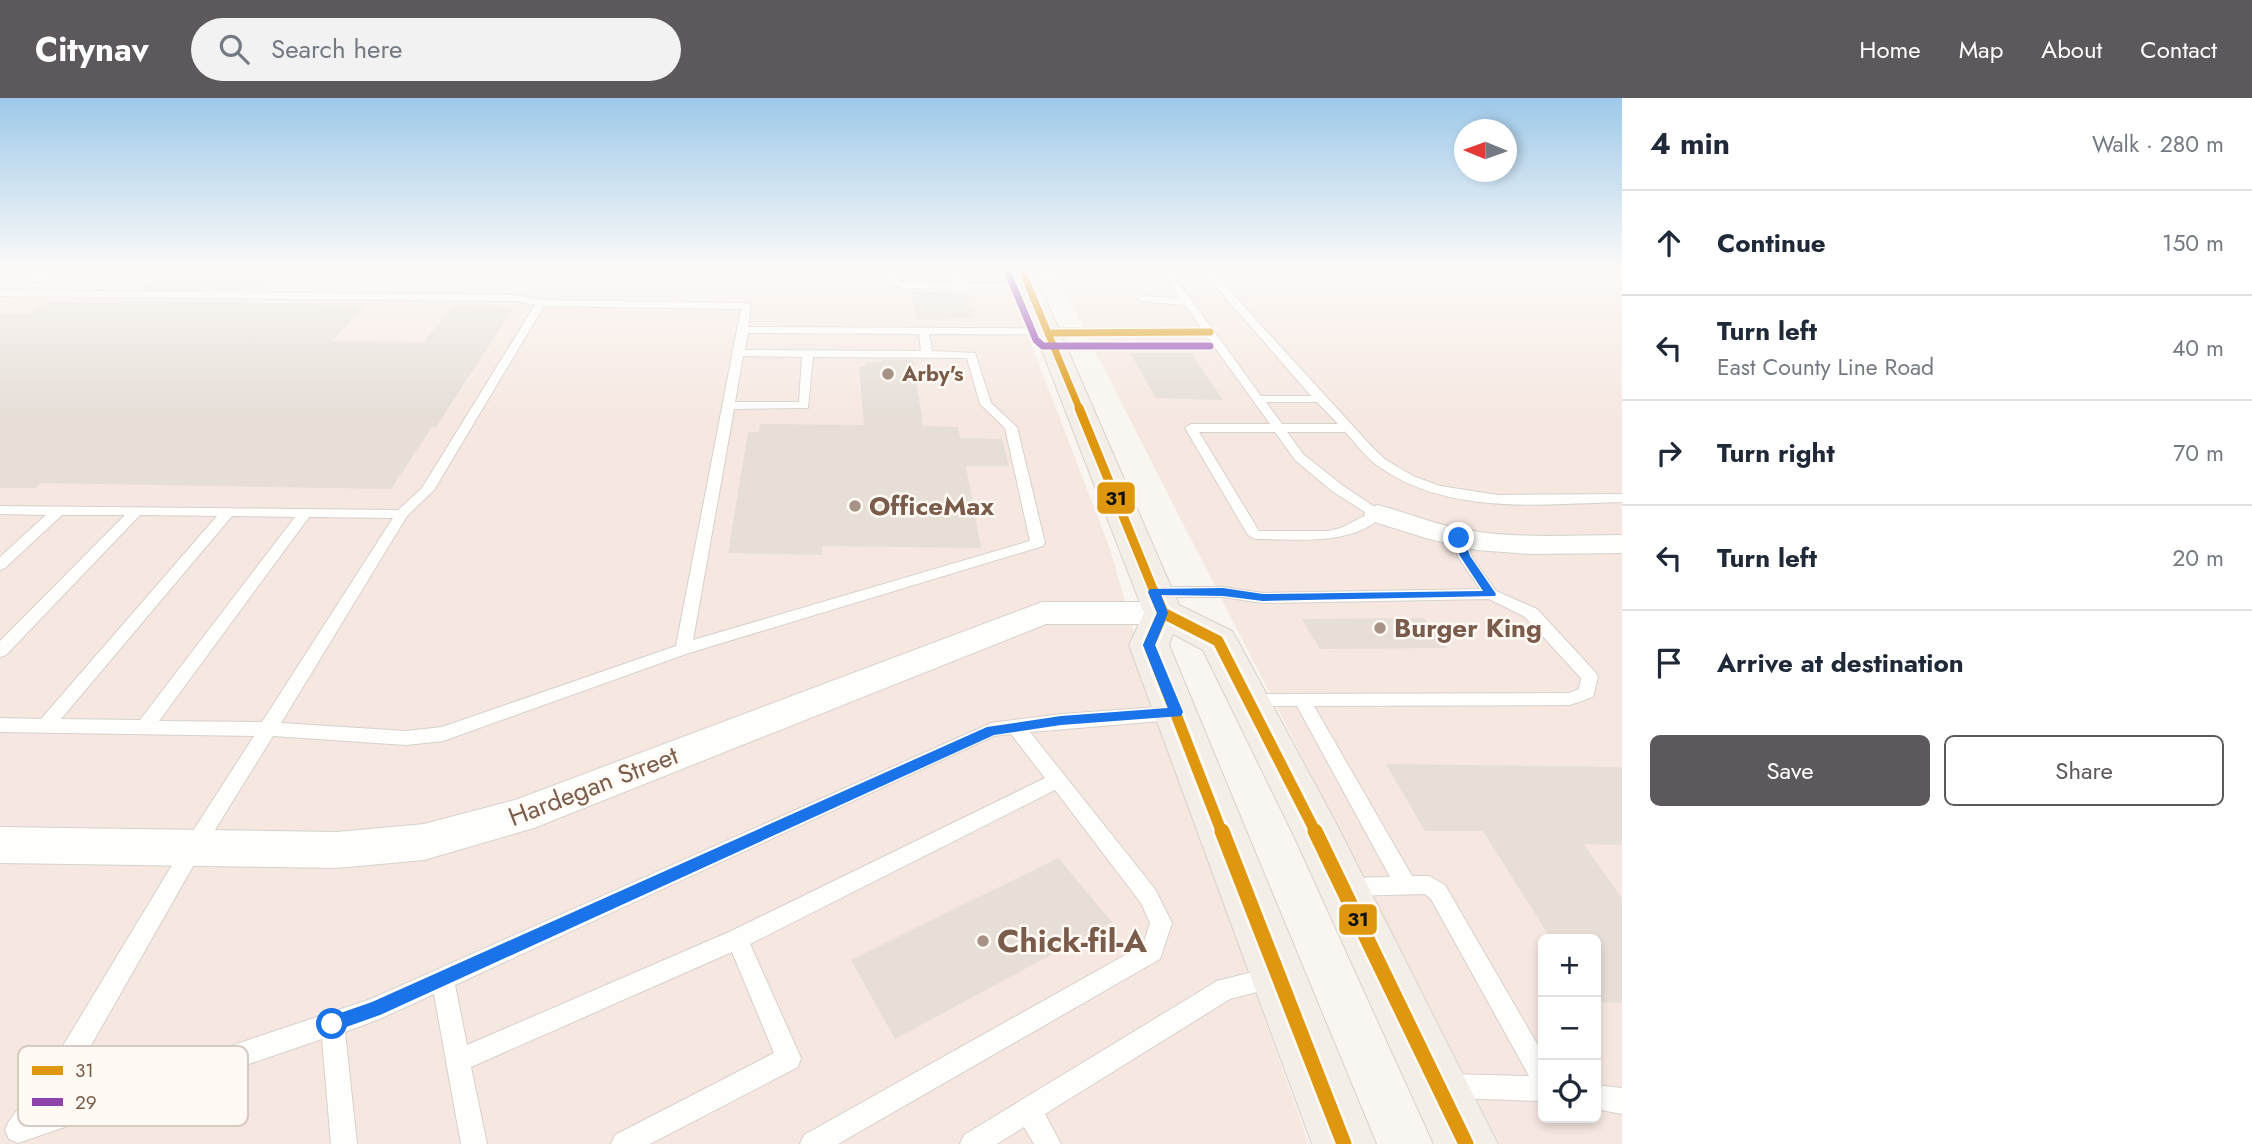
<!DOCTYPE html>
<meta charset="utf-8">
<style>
:root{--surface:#fff;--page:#f2f2f3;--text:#1f2937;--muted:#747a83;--line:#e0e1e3;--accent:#5c585b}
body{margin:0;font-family:Jost,sans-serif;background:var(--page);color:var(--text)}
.controls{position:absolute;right:21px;bottom:21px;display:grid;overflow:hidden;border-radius:10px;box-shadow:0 4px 10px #0003}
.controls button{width:63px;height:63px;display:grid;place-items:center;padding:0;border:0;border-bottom:2px solid var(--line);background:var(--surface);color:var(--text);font:35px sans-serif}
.compass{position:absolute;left:1454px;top:21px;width:63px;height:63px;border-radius:50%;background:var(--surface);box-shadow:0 4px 10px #0003;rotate:271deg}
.stop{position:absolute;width:21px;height:21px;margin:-16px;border:5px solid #1a73e8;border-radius:50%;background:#fff}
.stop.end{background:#1a73e8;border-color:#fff;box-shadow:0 2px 7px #0008}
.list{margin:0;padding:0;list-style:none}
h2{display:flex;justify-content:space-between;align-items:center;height:91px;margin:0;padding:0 28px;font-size:30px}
h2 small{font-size:23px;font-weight:400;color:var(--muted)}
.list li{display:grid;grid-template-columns:46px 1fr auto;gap:21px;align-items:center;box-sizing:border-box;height:105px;padding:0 28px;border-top:2px solid var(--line)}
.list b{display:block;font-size:26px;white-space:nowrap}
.list p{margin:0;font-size:23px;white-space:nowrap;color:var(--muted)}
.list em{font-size:23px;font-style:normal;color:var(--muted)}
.actions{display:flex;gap:14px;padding:21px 28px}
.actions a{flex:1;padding:16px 0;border:2px solid var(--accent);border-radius:10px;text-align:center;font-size:24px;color:var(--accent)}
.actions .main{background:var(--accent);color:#fff}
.icon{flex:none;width:38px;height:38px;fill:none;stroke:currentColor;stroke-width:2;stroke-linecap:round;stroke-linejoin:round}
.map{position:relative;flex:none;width:1622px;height:1046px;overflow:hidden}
header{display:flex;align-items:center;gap:42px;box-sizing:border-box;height:98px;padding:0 35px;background:var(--accent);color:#fff}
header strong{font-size:33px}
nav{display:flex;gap:38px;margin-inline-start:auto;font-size:24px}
.search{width:490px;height:63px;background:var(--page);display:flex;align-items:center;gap:18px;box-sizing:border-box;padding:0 24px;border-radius:38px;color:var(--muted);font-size:26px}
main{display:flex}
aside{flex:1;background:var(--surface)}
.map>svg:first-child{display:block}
.residential{fill:#f2e8de}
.commercial{fill:#f6e8e1;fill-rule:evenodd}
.building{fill:#e6ded7}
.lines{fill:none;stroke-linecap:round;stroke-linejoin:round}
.lane-casing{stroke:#d7d1cb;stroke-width:2}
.street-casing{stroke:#d7d1cb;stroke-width:2}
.primary-casing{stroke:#dad1cc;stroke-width:2}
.lane{fill:#fefefd;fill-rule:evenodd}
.street{fill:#fefefd;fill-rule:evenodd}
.primary{fill:#f3eee8;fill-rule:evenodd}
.bus-1-far3-casing{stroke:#fffaf3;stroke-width:10}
.bus-1-far2-casing{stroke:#fffaf3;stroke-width:13}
.bus-1-far1-casing{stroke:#fffaf3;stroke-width:17}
.bus-1-casing{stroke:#fffaf3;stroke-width:20}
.bus-2-casing{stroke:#fffaf3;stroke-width:10}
.bus-1-far3{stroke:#de970f;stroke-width:7}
.bus-1-far2{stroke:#de970f;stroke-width:9}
.bus-1-far1{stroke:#de970f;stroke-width:11}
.bus-1{stroke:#de970f;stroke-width:15}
.bus-2{stroke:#8e44ad;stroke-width:7}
.route{fill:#1a73e8}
.poi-dot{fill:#a69286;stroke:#fffaf3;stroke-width:2.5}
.labels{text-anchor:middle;stroke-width:5;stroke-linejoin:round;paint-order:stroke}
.far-poi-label{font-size:21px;font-weight:bold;fill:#7a5c4d;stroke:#fffaf3;text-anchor:start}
.poi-label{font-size:26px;font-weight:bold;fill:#7a5c4d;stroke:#fffaf3;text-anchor:start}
.street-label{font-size:26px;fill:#7a5c4d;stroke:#fffaf3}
.near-poi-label{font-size:32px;font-weight:bold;fill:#7a5c4d;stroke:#fffaf3;text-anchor:start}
.key{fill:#fffaf3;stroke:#d7cbc1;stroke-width:2}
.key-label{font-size:19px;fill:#7a5c4d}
.line-badge{stroke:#fffaf3;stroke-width:2.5}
.pale-badge-label{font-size:19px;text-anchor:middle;font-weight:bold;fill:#111}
</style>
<header>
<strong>Citynav</strong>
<div class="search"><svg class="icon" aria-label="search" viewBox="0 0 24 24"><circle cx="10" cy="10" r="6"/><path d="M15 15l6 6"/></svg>Search here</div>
<nav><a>Home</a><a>Map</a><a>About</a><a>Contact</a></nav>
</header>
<main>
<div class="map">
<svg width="1622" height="1046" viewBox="0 0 1622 1046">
<rect width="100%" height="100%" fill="#f9f5f0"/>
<path class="residential" d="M0 170H558L548 188 0 184Z"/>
<g class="commercial">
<path d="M558 170H1002L1110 451 1161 628 1309 1046H0V184L547 188Z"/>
<path d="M1622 170V1046H1500L1053 171ZM1543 841H1596V1020H1543Z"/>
</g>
<g class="building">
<path d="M170 171H285L259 192 141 191Z"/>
<path d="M908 171H947L949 182H910Z"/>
<path d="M911 193 967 195 974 220 916 222Z"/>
<path d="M125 202 366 207 332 243 424 244 452 208 514 209 436 329H432L391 391 41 385 35 390H0V216H30L49 204 120 205Z"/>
<path d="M1130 255H1191L1223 302 1156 300Z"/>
<path d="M882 262H913L923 328 958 329 960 340 1002 341 1009 368H966L981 450 822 448V457L728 455 748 334H759L760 326 864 327 859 268 865 269V264H882Z"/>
<path d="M1424 520 1447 550 1320 551 1302 521Z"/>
<path d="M1386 666 1622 669V747L1583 746 1622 800V905L1596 904V841H1551L1483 733H1425Z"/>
<path d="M1058 760 1112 824 895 941 851 862Z"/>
</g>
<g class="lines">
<g class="lane-casing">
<g id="lane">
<path d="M549 170H558L552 177 547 174Z"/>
<path d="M889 170H898V183L902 184 956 185 953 170H962L965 185H1028L1033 188 1028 191 901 190 889 184Z"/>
<path d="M1159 170H1168L1261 298H1311L1200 170H1209L1373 350 1386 362 1413 378 1440 388 1498 397 1622 396V404C1542 406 1448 418 1378 368 1365 359 1356 345 1345 334H1287L1303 356 1342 387 1385 416C1352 449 1297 441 1255 441L1248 437 1185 330 1191 326H1270L1206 237 929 236 932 253 975 255 991 305 1017 329 1045 445 1043 448 689 555 443 643 406 647 273 638 200 756 73 979 51 1008 371 901 991 625 1061 616 1173 608 1179 610 1182 615 1179 620 1173 622 1030 634 1155 791 1172 825 1160 861 838 1046H800L804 1037 1143 847 1150 825 1141 805 1055 692 750 846 801 960 798 969 650 1046H611L615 1037 774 955 732 854 471 969 487 1046H461L434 896 382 920 345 934 357 1046H331L322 941 18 1045 9 1041 5 1032 9 1023 55 961 186 744 254 638 0 634V620L41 621 217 418 140 417 6 557 0 559V543L125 417H62L5 470 0 472V459L46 417 0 416V408L398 412 422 390 535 207 515 203 0 198V192L515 197 541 202 746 205 751 208 748 229 1202 231 1185 207 1140 203 1138 201 1143 198 1180 201ZM544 208 741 211 676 548 442 629 406 633 281 625 407 418 434 392ZM748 235 919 236 921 253 745 252ZM743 258 802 259 799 304H735ZM813 259 967 260 980 306 1005 330 1030 443 693 542 734 311 808 310ZM1266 304H1317L1338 326H1282ZM1199 334H1275L1295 362 1332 393 1368 416 1341 430 1328 433H1259ZM232 418 295 419 140 622 61 621ZM309 419 393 420 262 624 159 623ZM1011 636 1045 680 729 834 467 947 455 887 994 638Z"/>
<path d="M1603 170H1615L1622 174V181Z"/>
<path d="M1459 436 1466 440 1472 459 1496 493 1537 511 1596 575 1598 579 1593 599 1570 607 1314 608 1412 778H1429L1445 787 1543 956V1003L1448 1000 1439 997 1436 988 1439 979 1448 976 1529 978 1431 801 1425 796 1348 798 1341 796 1338 789 1341 782 1348 780 1390 779 1297 608H1251L1245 606 1242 602 1245 598 1251 596 1569 595 1579 591 1581 580 1525 519 1489 501 1263 505 1223 499H1154L1146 494 1154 489H1223L1263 495 1480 491 1458 459 1452 440Z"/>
<path d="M1272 869 1280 872 1283 880 1280 888 1230 901 1045 1016 1061 1046H1034L1024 1029 997 1046H960L964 1037 1217 883Z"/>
<path d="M1596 987 1622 990V1016L1596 1011Z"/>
</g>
</g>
<g class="street-casing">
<g id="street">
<path d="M40 170H63L45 184H31L28 180Z"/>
<path d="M1378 407C1408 415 1436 427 1466 432 1517 441 1570 437 1622 437V455L1531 456 1477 452 1429 441 1368 422 1364 416 1368 410Z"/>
<path d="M1042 504H1163L1175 507 1179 515 1175 523 1163 526H1046L534 730 424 762 337 770 0 765V729L337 734 424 726 515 702Z"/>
</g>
</g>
<g class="primary-casing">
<path id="primary" d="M1010 170H1032L1179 507 1232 533 1238 543 1337 727 1498 1046H1434L1296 742 1203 552 1173 536 1169 547 1376 1046H1312L1129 547 1144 515Z"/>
</g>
<use href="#lane" class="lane"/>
<use href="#street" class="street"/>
<use href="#primary" class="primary"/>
<g class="bus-1-far3-casing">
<g id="bus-1-far3">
<path d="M1021 170 1080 312"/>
<path d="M1048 235 1210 234"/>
</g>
</g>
<g class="bus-1-far2-casing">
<path id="bus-1-far2" d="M1079 310 1155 496"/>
</g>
<g class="bus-1-far1-casing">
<g id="bus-1-far1">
<path d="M1154 494 1163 515 1218 543 1316 735"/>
<path d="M1163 515 1149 547 1222 735"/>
</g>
</g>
<g class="bus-1-casing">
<g id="bus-1">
<path d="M1222 733 1344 1046"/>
<path d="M1315 733 1466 1046"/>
</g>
</g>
<g class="bus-2-casing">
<path id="bus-2" d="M1008 175 1036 242 1043 248H1210"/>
</g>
<use href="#bus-1-far3" class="bus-1-far3"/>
<use href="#bus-1-far2" class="bus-1-far2"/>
<use href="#bus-1-far1" class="bus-1-far1"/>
<use href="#bus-1" class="bus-1"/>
<use href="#bus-2" class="bus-2"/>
</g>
<linearGradient id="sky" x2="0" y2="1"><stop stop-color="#9ec9e9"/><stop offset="0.54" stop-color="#fcfaf8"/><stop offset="1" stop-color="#fcfaf8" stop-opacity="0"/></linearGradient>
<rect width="1622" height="317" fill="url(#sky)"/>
<path class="route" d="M1459 437 1464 440 1470 458 1496 496 1495 498 1263 503 1223 498 1161 497 1168 515 1155 547 1183 614 1181 618 1061 627 994 637 380 917 332 934 326 932 323 926 326 920 372 904 987 629 1061 618 1168 610 1143 547 1157 515 1148 494 1150 491 1223 490 1263 496 1483 493 1460 458 1454 440Z"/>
<g class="poi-dot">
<circle cx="888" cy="276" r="7"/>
<circle cx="855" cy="408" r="7"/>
<circle cx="1380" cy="530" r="7"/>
<circle cx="983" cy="843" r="7"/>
</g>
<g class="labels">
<g class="far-poi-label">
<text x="902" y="283">Arby's</text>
</g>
<g class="poi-label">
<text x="869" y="417">OfficeMax</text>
<text x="1394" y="539">Burger King</text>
</g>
<g class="street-label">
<text transform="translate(593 688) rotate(-21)" y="9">Hardegan Street</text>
</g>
<g class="near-poi-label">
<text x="997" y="854">Chick-fil-A</text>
</g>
</g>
<rect x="18" y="948" width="230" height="80" rx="10" class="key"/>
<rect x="32" y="968" width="31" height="9" fill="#de970f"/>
<rect x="32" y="1000" width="31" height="8" fill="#8e44ad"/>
<g class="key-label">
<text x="75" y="979">31</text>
<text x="75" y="1011">29</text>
</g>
<g class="line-badge">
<rect x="1096" y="383" width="40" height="34" rx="7" fill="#de970f"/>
<rect x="1338" y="805" width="40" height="33" rx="7" fill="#de970f"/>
</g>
<g class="pale-badge-label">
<text x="1116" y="407">31</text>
<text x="1358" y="828">31</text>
</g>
</svg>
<div class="controls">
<button>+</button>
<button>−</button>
<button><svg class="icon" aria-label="locate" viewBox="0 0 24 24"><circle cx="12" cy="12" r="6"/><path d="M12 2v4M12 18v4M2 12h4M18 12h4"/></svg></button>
</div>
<svg class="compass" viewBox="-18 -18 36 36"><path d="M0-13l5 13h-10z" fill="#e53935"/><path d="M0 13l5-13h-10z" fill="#747a83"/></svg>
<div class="stop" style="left:332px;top:926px"></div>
<div class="stop end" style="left:1459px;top:440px"></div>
</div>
<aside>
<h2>4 min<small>Walk · 280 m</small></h2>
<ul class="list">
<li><svg class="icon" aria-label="ahead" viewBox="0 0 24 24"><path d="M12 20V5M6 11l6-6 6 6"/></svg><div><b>Continue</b></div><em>150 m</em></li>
<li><svg class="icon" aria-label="left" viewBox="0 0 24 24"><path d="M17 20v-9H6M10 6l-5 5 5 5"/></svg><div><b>Turn left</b><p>East County Line Road</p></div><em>40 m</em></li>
<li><svg class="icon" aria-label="right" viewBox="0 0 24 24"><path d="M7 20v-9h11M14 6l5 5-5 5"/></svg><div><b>Turn right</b></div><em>70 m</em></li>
<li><svg class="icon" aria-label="left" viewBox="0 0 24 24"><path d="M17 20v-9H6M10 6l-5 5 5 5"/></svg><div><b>Turn left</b></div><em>20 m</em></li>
<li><svg class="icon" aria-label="arrive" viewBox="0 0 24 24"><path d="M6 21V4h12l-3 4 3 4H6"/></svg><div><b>Arrive at destination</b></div></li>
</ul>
<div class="actions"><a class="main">Save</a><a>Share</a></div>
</aside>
</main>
